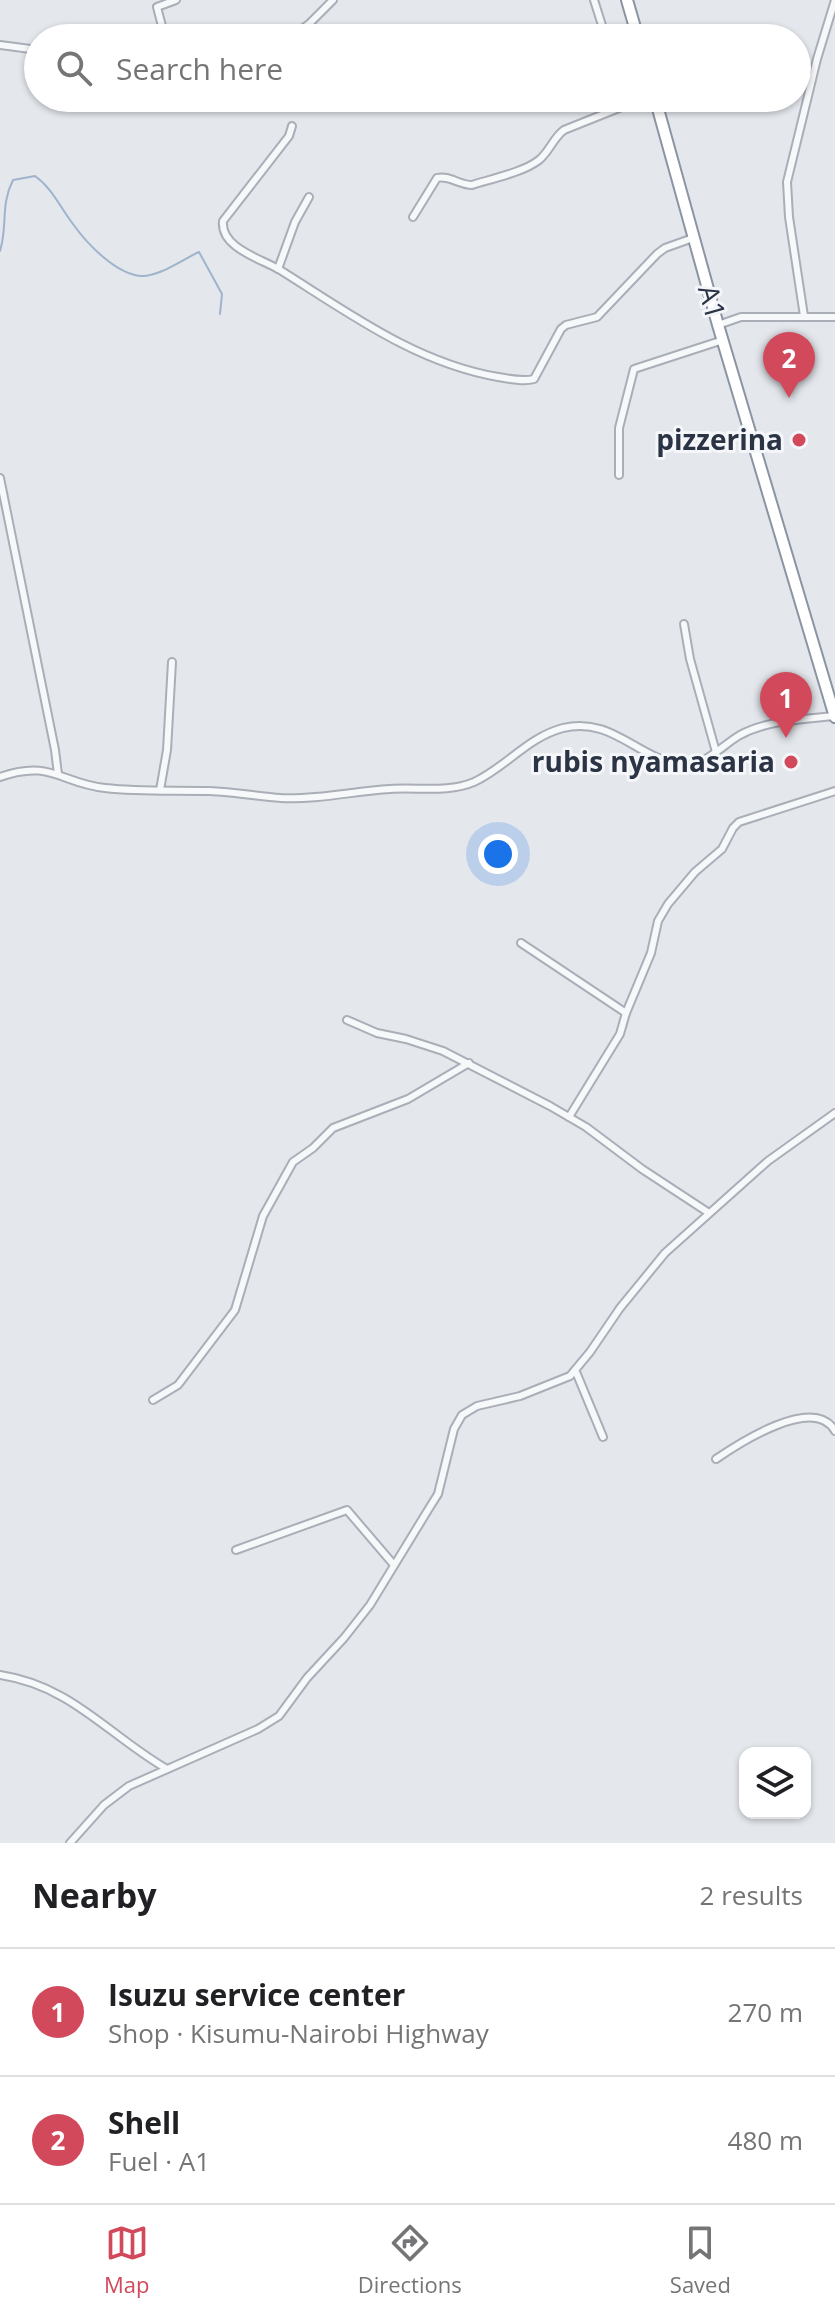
<!DOCTYPE html>
<meta charset="utf-8">
<style>
:root{--surface:#fff;--page:#f2f2f2;--text:#202124;--muted:#757577;--line:#e0e0e0;--accent:#d1495b}
body{margin:0;font-family:"Open Sans",sans-serif;background:var(--page);color:var(--text)}
.controls{position:absolute;right:24px;bottom:24px;display:grid;overflow:hidden;border-radius:16px;box-shadow:0 2px 6px #0004}
.controls button{width:72px;height:72px;display:grid;place-items:center;padding:0;border:0;border-bottom:2px solid var(--line);background:var(--surface);color:var(--text);font:40px sans-serif}
.you{position:absolute;left:498px;top:854px;width:28px;height:28px;margin:-20px;border:6px solid #fff;border-radius:50%;background:#1a73e8;box-shadow:0 0 0 12px #1a73e833}
.badge{display:grid;place-items:center;width:52px;height:52px;border-radius:50%;background:var(--accent);color:#fff;font-size:26px;font-weight:700}
.pin{position:absolute;translate:-50% -66px;filter:drop-shadow(0 2px 4px #0008)}
.pin::after{content:'';position:absolute;top:42px;width:28px;height:24px;background:inherit;clip-path:polygon(0 0,100% 0,50% 100%)}
.list{margin:0;padding:0;list-style:none}
h2{display:flex;justify-content:space-between;align-items:center;height:104px;margin:0;padding:0 32px;font-size:34px}
h2 small{font-size:26px;font-weight:400;color:var(--muted)}
.list li{display:grid;grid-template-columns:52px 1fr auto;gap:24px;align-items:center;box-sizing:border-box;height:128px;padding:0 32px;border-top:2px solid var(--line)}
.list b{display:block;font-size:30px;white-space:nowrap}
.list p{margin:0;font-size:26px;white-space:nowrap;color:var(--muted)}
.list em{font-size:26px;font-style:normal;color:var(--muted)}
.icon{flex:none;width:44px;height:44px;fill:none;stroke:currentColor;stroke-width:2;stroke-linecap:round;stroke-linejoin:round}
.map{position:relative;flex:none;width:835px;height:1843px;overflow:hidden}
.search{position:absolute;background:var(--surface);box-shadow:0 2px 6px #0004;left:24px;right:24px;top:24px;height:88px;display:flex;align-items:center;gap:20px;box-sizing:border-box;padding:0 28px;border-radius:44px;color:var(--muted);font-size:30px}
.sheet{height:360px;background:var(--surface)}
nav{display:flex;justify-content:space-around;align-items:center;box-sizing:border-box;height:112px;border-top:2px solid var(--line);background:var(--surface);font-size:22px;color:var(--muted)}
nav a{display:grid;justify-items:center;gap:4px}
nav .on{color:var(--accent)}
.map>svg:first-child{display:block}
.lines{fill:none;stroke-linecap:round;stroke-linejoin:round}
.stream{stroke:#9fb4cc;stroke-width:2}
.minor-casing{stroke:#a9aeb7;stroke-width:10}
.trunk-casing{stroke:#8b94a3;stroke-width:14}
.minor{stroke:#f7f8fa;stroke-width:6}
.trunk{stroke:#fff;stroke-width:10}
.poi-dot{fill:#d1495b;stroke:#f4f6f9;stroke-width:3}
.labels{text-anchor:middle;stroke-width:6;stroke-linejoin:round;paint-order:stroke}
.street-label{font-size:28px;fill:#2b3445;stroke:#f4f6f9}
.poi-label{font-size:28px;font-weight:bold;fill:#2b3445;stroke:#f4f6f9;text-anchor:end}
</style>
<div class="map">
<svg width="835" height="1843" viewBox="0 0 835 1843">
<rect width="100%" height="100%" fill="#e4e7ec"/>
<g class="lines">
<path class="stream" d="M0 251C8 225 0 206 13 180L35 176C52 188 60 207 73 224 87 244 116 274 141 276 159 277 183 259 199 252L222 294 220 314"/>
<g class="minor-casing">
<g id="minor">
<path d="M594 0 606 38"/>
<path d="M152 38 163 30 157 7 176 0"/>
<path d="M290 38 309 24 333 0"/>
<path d="M0 45 38 50"/>
<path d="M292 126 289 136 223 221C220 248 262 259 280 270 349 313 416 363 498 377 510 379 523 382 534 379L561 329 566 325 597 317 657 254 665 248 693 238"/>
<path d="M413 217 437 178C449 175 459 185 472 185 491 179 524 172 539 160 550 151 553 138 564 130L644 98"/>
<path d="M278 269 295 222 309 197"/>
<path d="M804 316 789 217 787 182 817 59 835 0"/>
<path d="M718 325 741 317H835"/>
<path d="M619 475V428L634 369 723 340"/>
<path d="M0 478 55 750 58 774"/>
<path d="M684 624 690 659 716 752"/>
<path d="M0 777C51 759 60 783 105 788 140 792 175 790 209 791 233 792 257 796 281 798 318 800 354 791 390 789 419 787 448 793 474 782 505 768 528 737 563 728 613 716 638 760 682 764 705 767 721 746 740 735 768 720 804 719 835 716"/>
<path d="M160 790 167 750 172 662"/>
<path d="M521 943 626 1013"/>
<path d="M347 1020 377 1033 406 1039 443 1051 550 1106 586 1127 642 1169 709 1213"/>
<path d="M569 1117 620 1034 626 1013 651 953 658 921 668 904 695 872 722 849 733 828 739 822 835 791"/>
<path d="M576 1372 603 1437"/>
<path d="M153 1400 178 1385 235 1310 263 1216 293 1162 313 1148 333 1128 408 1099 469 1063"/>
<path d="M716 1459C738 1444 814 1394 835 1431"/>
<path d="M236 1550 347 1510 394 1565"/>
<path d="M0 1675C72 1686 108 1735 167 1769"/>
<path d="M70 1843 104 1805 129 1786 258 1729 279 1716 307 1678 344 1638 370 1605 428 1510 438 1494 454 1429 462 1415 477 1406 520 1396 570 1376 590 1352 620 1308 665 1253 768 1161 835 1113"/>
</g>
</g>
<g class="trunk-casing">
<g id="trunk">
<path d="M627 0 638 38"/>
<path d="M655 98 718 325 835 717"/>
</g>
</g>
<use href="#minor" class="minor"/>
<use href="#trunk" class="trunk"/>
</g>
<g class="poi-dot">
<circle cx="799" cy="440" r="8"/>
<circle cx="791" cy="762" r="8"/>
</g>
<g class="labels">
<g class="street-label">
<text transform="translate(712 302) rotate(74)" y="10">A1</text>
</g>
<g class="poi-label">
<text x="783" y="450">pizzerina</text>
<text x="775" y="772">rubis nyamasaria</text>
</g>
</g>
</svg>
<div class="controls">
<button><svg class="icon" aria-label="layers" viewBox="0 0 24 24"><path d="M12 4l9 5-9 5-9-5zM3 14l9 5 9-5"/></svg></button>
</div>
<div class="you"></div>
<div class="pin badge" style="left:786px;top:738px">1</div>
<div class="pin badge" style="left:789px;top:398px">2</div>
<div class="search"><svg class="icon" aria-label="search" viewBox="0 0 24 24"><circle cx="10" cy="10" r="6"/><path d="M15 15l6 6"/></svg>Search here</div>
</div>
<section class="sheet">
<h2>Nearby<small>2 results</small></h2>
<ul class="list">
<li><span class="badge">1</span><div><b>Isuzu service center</b><p>Shop · Kisumu-Nairobi Highway</p></div><em>270 m</em></li>
<li><span class="badge">2</span><div><b>Shell</b><p>Fuel · A1</p></div><em>480 m</em></li>
</ul>
</section>
<nav>
<a class="on"><svg class="icon" aria-label="map" viewBox="0 0 24 24"><path d="M3 6l6-2 6 2 6-2v14l-6 2-6-2-6 2zM9 4v14M15 6v14"/></svg>Map</a>
<a><svg class="icon" aria-label="directions" viewBox="0 0 24 24"><path d="M12 3l9 9-9 9-9-9zM9 14v-3h6M13 9l2 2-2 2"/></svg>Directions</a>
<a><svg class="icon" aria-label="saved" viewBox="0 0 24 24"><path d="M7 4h10v16l-5-4-5 4z"/></svg>Saved</a>
</nav>
